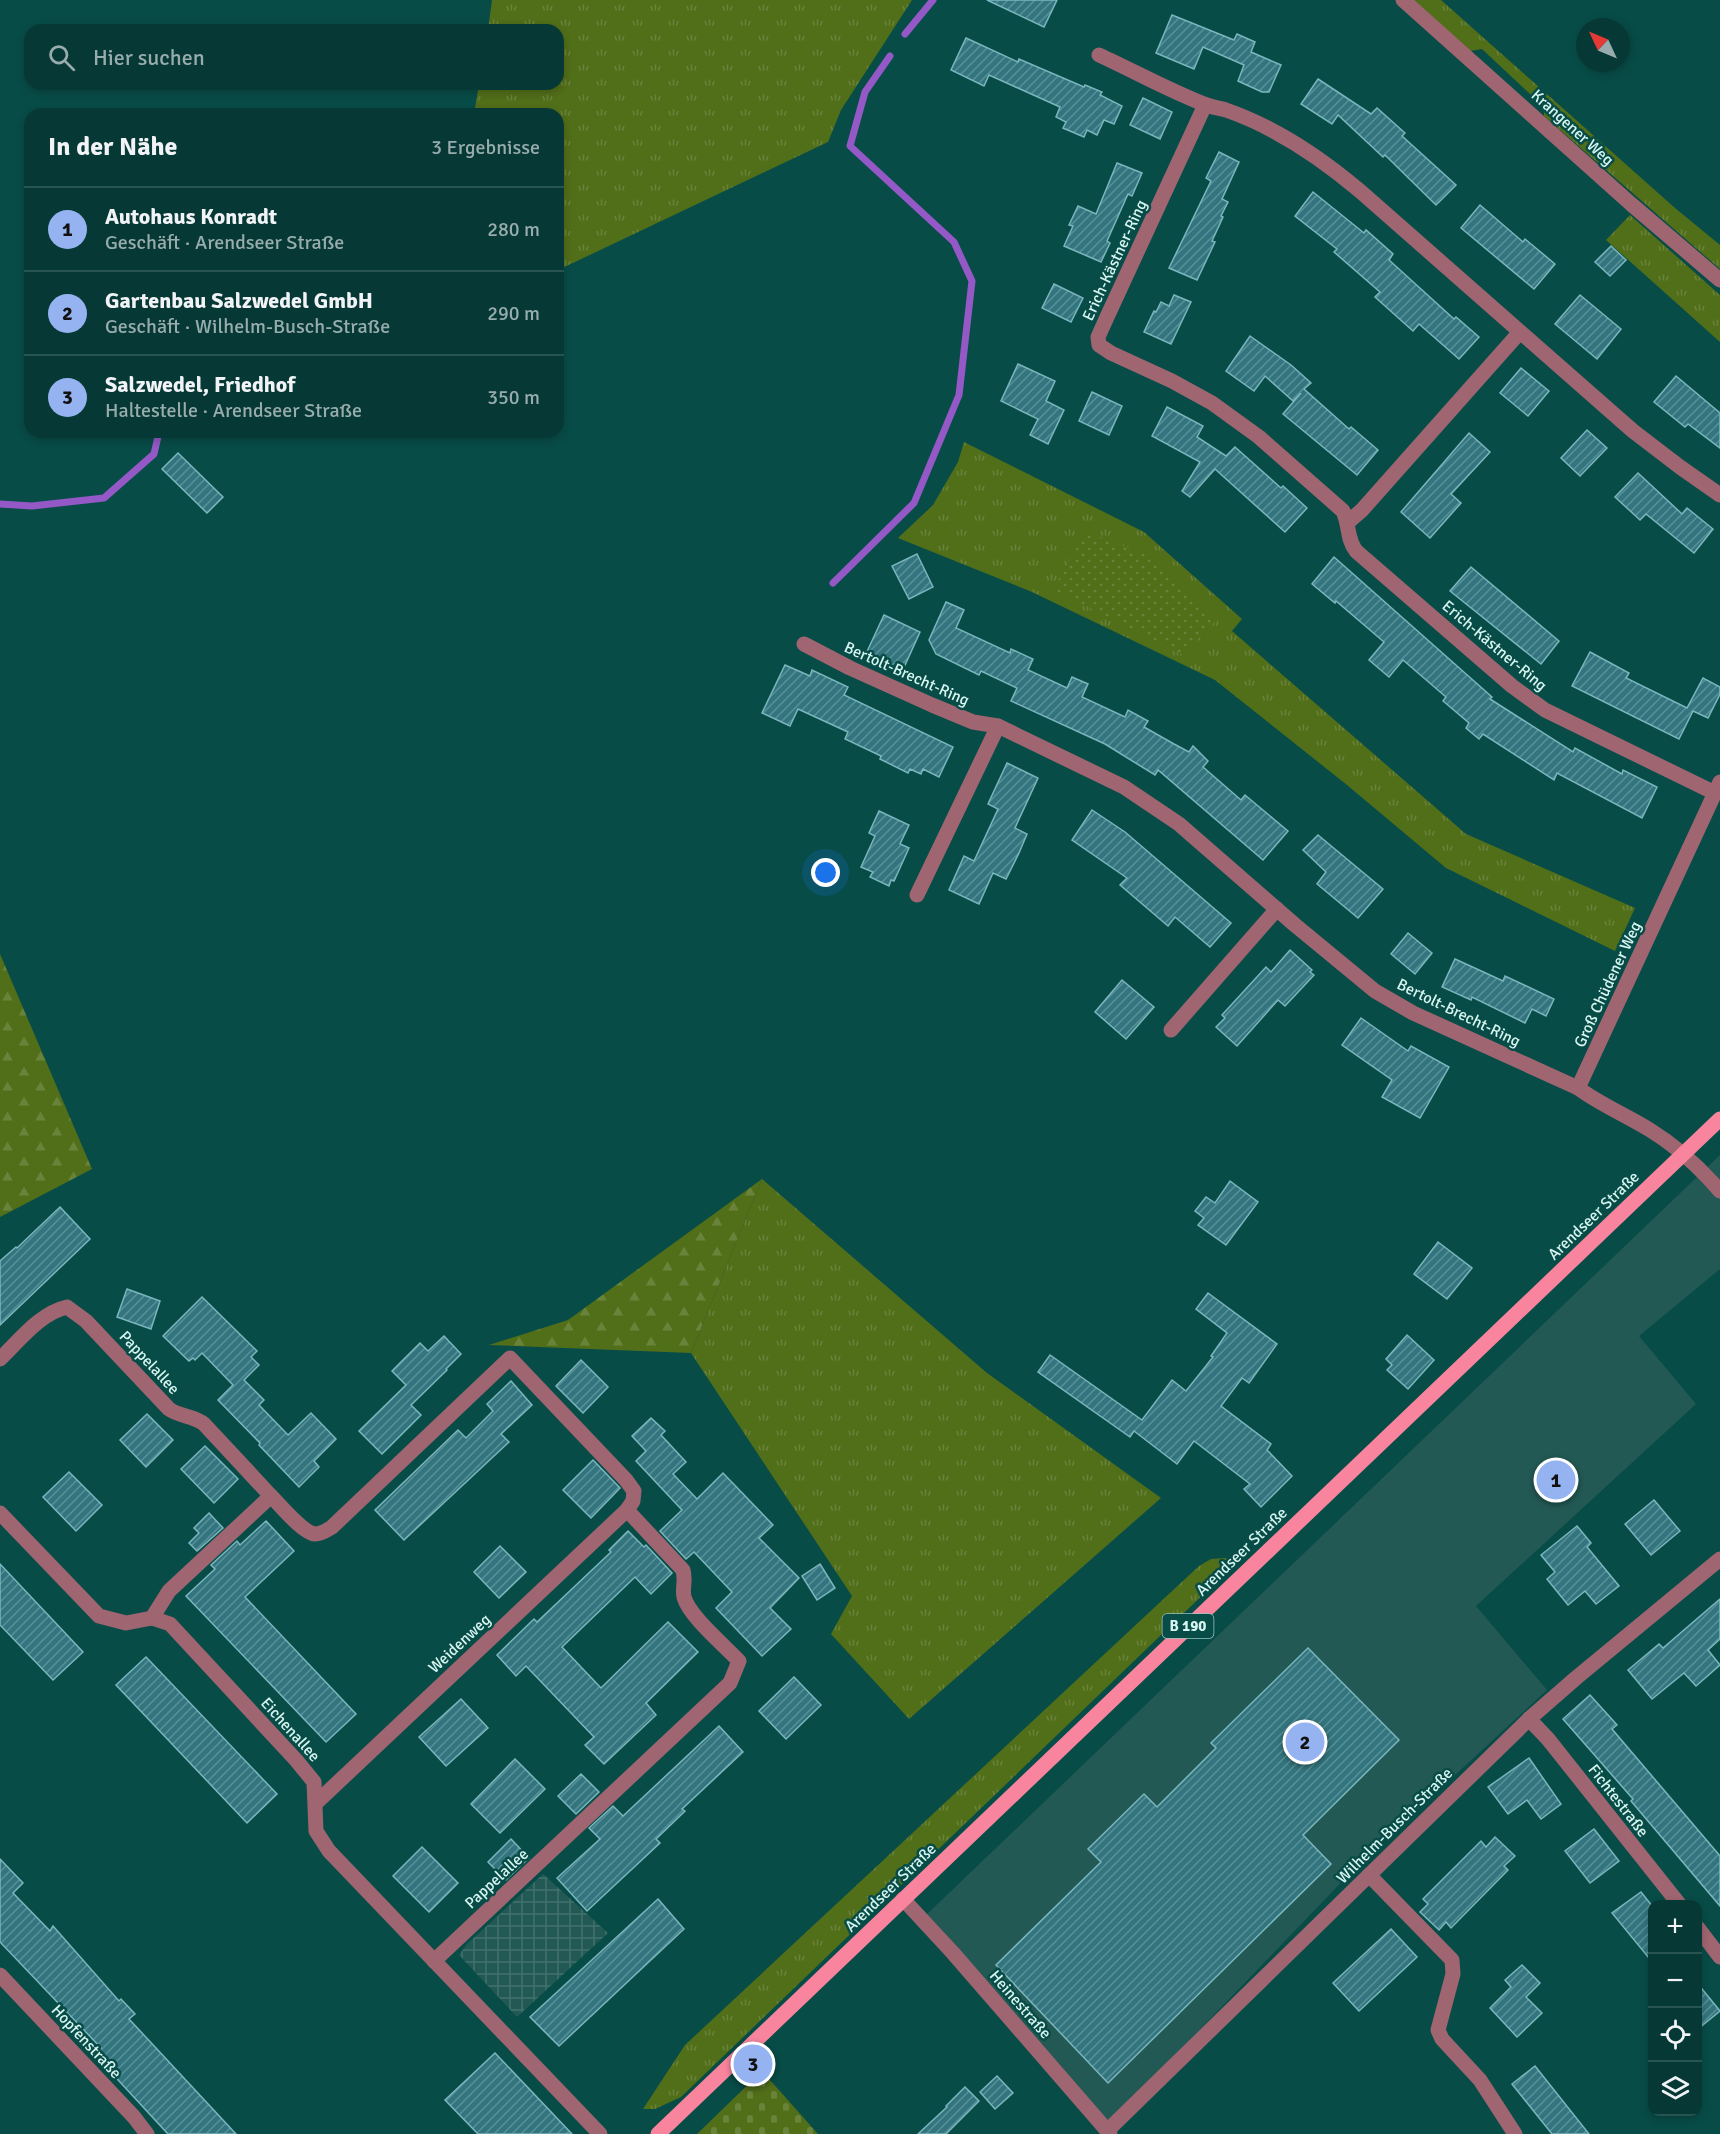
<!DOCTYPE html>
<html lang="de">
<meta charset="utf-8">
<style>
:root{--surface:#063935;--page:#144441;--text:#f1f3f6;--muted:#98acad;--line:#275350;--accent:#95b2f1}
body{margin:0;font-family:Signika,sans-serif;background:var(--page);color:var(--text)}
.controls{position:absolute;right:18px;bottom:18px;display:grid;overflow:hidden;border-radius:12px;box-shadow:0 3px 9px #0003}
.controls button{width:54px;height:54px;display:grid;place-items:center;padding:0;border:0;border-bottom:2px solid var(--line);background:var(--surface);color:var(--text);font:30px sans-serif}
.compass{position:absolute;left:1576px;top:18px;width:54px;height:54px;border-radius:50%;background:var(--surface);box-shadow:0 3px 9px #0003;rotate:314deg}
.you{position:absolute;left:826px;top:873px;width:21px;height:21px;margin:-15px;border:4px solid #fff;border-radius:50%;background:#1a73e8;box-shadow:0 0 0 9px #1a73e833}
.badge{display:grid;place-items:center;width:39px;height:39px;border-radius:50%;background:var(--accent);color:#111;font-size:20px;font-weight:700}
.pin{position:absolute;translate:-50% -50%;border:3px solid #fff;box-shadow:0 2px 6px #0006}
.list{margin:0;padding:0;list-style:none}
h2{display:flex;justify-content:space-between;align-items:center;height:78px;margin:0;padding:0 24px;font-size:26px}
h2 small{font-size:20px;font-weight:400;color:var(--muted)}
.list li{display:grid;grid-template-columns:39px 1fr auto;gap:18px;align-items:center;box-sizing:border-box;height:84px;padding:0 24px;border-top:2px solid var(--line)}
.list b{display:block;font-size:22px;white-space:nowrap}
.list p{margin:0;font-size:20px;white-space:nowrap;color:var(--muted)}
.list em{font-size:20px;font-style:normal;color:var(--muted)}
.icon{flex:none;width:33px;height:33px;fill:none;stroke:currentColor;stroke-width:2;stroke-linecap:round;stroke-linejoin:round}
.map{position:relative;flex:none;width:1720px;height:2134px;overflow:hidden}
.search{position:absolute;background:var(--surface);box-shadow:0 3px 9px #0003;left:24px;top:24px;width:540px;height:66px;display:flex;align-items:center;gap:15px;box-sizing:border-box;padding:0 21px;border-radius:18px;color:var(--muted);font-size:22px}
.panel{position:absolute;background:var(--surface);box-shadow:0 3px 9px #0003;left:24px;top:108px;width:540px;height:330px;border-radius:18px}
.map>svg:first-child{display:block}
.built{fill:#235954}
.industrial{fill:url(#industrial-grid)}
.grass{fill:url(#grass-tufts)}
.forest{fill:url(#forest-firs)}
.cemetery{fill:url(#cemetery-stones)}
.park{fill:url(#park-dots)}
.lines{fill:none;stroke-linecap:round;stroke-linejoin:round}
.stream{stroke:#9459c6;stroke-width:7}
.building{fill:url(#building-hatch);stroke:#7bb6be;stroke-width:1.5}
.minor{stroke:#9f6571;stroke-width:15}
.primary{stroke:#f9849e;stroke-width:15}
.labels{text-anchor:middle;stroke-width:5;stroke-linejoin:round;paint-order:stroke}
.shield{fill:#084c47;stroke:#99c2be;stroke-width:1.5}
.shield-label{font-size:15px;font-weight:bold;fill:#d7f5f1}
.street-label{font-size:16px;fill:#d7f5f1;stroke:#084c47}
</style>
<div class="map">
<svg width="1720" height="2134" viewBox="0 0 1720 2134">
<defs>
<pattern id="industrial-grid" width="8" height="8" patternUnits="userSpaceOnUse" patternTransform="scale(1.5)"><rect width="8" height="8" fill="#235954"/><path d="M0 4h8M4 0v8" fill="none" stroke="#42716d"/></pattern>
<pattern id="grass-tufts" width="24" height="20" patternUnits="userSpaceOnUse" patternTransform="scale(1.5)"><rect width="24" height="20" fill="#516e19"/><path d="M3 7l-1-3M5 7V3M7 7l1-3M15 17l-1-3M17 17v-4M19 17l1-3" fill="none" stroke="#69833b"/></pattern>
<pattern id="forest-firs" width="22" height="20" patternUnits="userSpaceOnUse" patternTransform="scale(1.5)"><rect width="22" height="20" fill="#516e19"/><path d="M5 1l3.5 6h-7zM16 11l3.5 6h-7z" fill="#69833b"/></pattern>
<pattern id="cemetery-stones" width="16" height="16" patternUnits="userSpaceOnUse" patternTransform="scale(1.5)"><rect width="16" height="16" fill="#516e19"/><path d="M2 7V4a2 2 0 0 1 4 0v3zM10 15v-3a2 2 0 0 1 4 0v3z" fill="#69833b"/></pattern>
<pattern id="park-dots" width="8" height="8" patternUnits="userSpaceOnUse" patternTransform="scale(1.5)"><rect width="8" height="8" fill="#516e19"/><path d="M2 2h.1M6 6h.1" fill="none" stroke="#69833b" stroke-width="1.8" stroke-linecap="round"/></pattern>
<pattern id="building-hatch" width="6" height="6" patternUnits="userSpaceOnUse" patternTransform="scale(1.5)"><rect width="6" height="6" fill="#33757e"/><path d="M-1 1l2-2M0 6l6-6M5 7l2-2" fill="none" stroke="#599097"/></pattern>
</defs>
<rect width="100%" height="100%" fill="#084c47"/>
<path class="built" d="M1720 1155V1269L1639 1336 1696 1404 1476 1606 1547 1690 1359 1864 1107 2126 925 1916Z"/>
<path class="industrial" d="M543 1874 608 1933 517 2017 459 1955 467 1944Z"/>
<g class="grass">
<path d="M492 0H912L841 110 828 142 558 270V114H474L479 84H558V30H488Z"/>
<path d="M1409 0H1441L1675 208 1720 245V269L1544 116V107L1482 49 1470 51Z"/>
<path d="M1630 215 1720 295V342L1606 240Z"/>
<path d="M964 442 1144 532 1242 619 1232 631 1466 834 1635 908 1615 951 1446 868 1347 785 1215 680 1032 592 898 538 933 505 958 462Z"/>
<path d="M762 1179 987 1373 1161 1498 909 1719 831 1634 852 1596 691 1353Z"/>
<path d="M1224 1558 1240 1559 681 2097 655 2109H643L685 2045 1199 1566 1211 1559Z"/>
</g>
<g class="forest">
<path d="M0 954 92 1169 0 1217Z"/>
<path d="M762 1179 691 1353 489 1345 568 1320Z"/>
</g>
<path class="cemetery" d="M762 2071 818 2134H697Z"/>
<path class="park" d="M1086 532 1144 553 1217 619 1183 655 1053 589Z"/>
<g class="lines">
<g class="stream">
<path d="M905 34 933 0"/>
<path d="M0 504 32 506 104 498 154 454 159 432"/>
<path d="M833 583 914 503 959 395 972 281 954 242 850 146 865 92 890 56"/>
</g>
</g>
<g class="building">
<path d="M987 0H1057L1044 27Z"/>
<path d="M1172 15 1234 40 1237 34 1255 42 1251 52 1281 65 1269 92H1262L1238 81 1244 65 1203 47 1194 69 1156 53Z"/>
<path d="M966 38 1018 62 1019 59 1084 87 1085 85 1102 92 1100 95 1122 106 1114 124 1104 120 1097 135 1087 130 1084 137 1063 128 1066 122 1056 117 1060 107 989 75 984 86 951 70Z"/>
<path d="M1318 79 1371 114 1377 108 1405 133 1402 136 1456 185 1436 205 1385 155 1383 157 1338 115 1332 124 1301 104Z"/>
<path d="M1143 98 1172 112 1160 139 1130 125Z"/>
<path d="M1219 152 1239 162 1222 199 1228 202 1221 216 1223 217 1212 241 1215 242 1197 280 1169 268 1211 181 1206 178Z"/>
<path d="M1117 163 1142 173 1132 196 1128 194 1107 241 1110 243 1101 262 1064 246 1073 226 1069 225 1078 206 1096 214Z"/>
<path d="M1313 192 1364 233 1366 230 1393 254 1389 260 1454 319 1456 317 1479 337 1459 359 1419 324 1413 331 1375 297 1380 292 1334 252 1337 249 1295 216Z"/>
<path d="M1480 205 1523 242 1525 239 1555 264 1534 289 1461 228Z"/>
<path d="M1611 246 1626 260 1610 276 1595 262Z"/>
<path d="M1054 284 1083 298 1071 322 1042 308Z"/>
<path d="M1174 295 1191 302 1171 344 1144 332 1154 311 1156 312 1161 302 1169 306Z"/>
<path d="M1580 295 1621 329 1597 359 1555 324Z"/>
<path d="M1250 336 1291 365 1311 383 1304 389 1349 429 1351 427 1378 450 1357 475 1283 414 1301 393 1293 401 1265 376 1254 391 1226 371Z"/>
<path d="M1018 364 1055 381 1046 401 1064 410 1048 444 1030 435 1038 419 1001 401Z"/>
<path d="M1521 368 1549 391 1528 416 1500 393Z"/>
<path d="M1676 376 1720 413V448L1688 424 1685 427 1654 402Z"/>
<path d="M1092 392 1122 406 1109 435 1079 421Z"/>
<path d="M1167 407 1203 426 1197 437 1226 456 1235 447 1281 488 1283 486 1307 508 1285 532 1215 469 1190 497 1182 491 1200 462 1152 436Z"/>
<path d="M1587 430 1607 448 1580 476 1561 458Z"/>
<path d="M1469 433 1490 452 1451 494 1461 503 1430 538 1401 512Z"/>
<path d="M178 453 223 497 207 513 162 469Z"/>
<path d="M1638 473 1682 514 1687 508 1713 529 1694 553 1646 514 1640 520 1615 497Z"/>
<path d="M917 554 933 587 909 599 892 566Z"/>
<path d="M1334 557 1492 697 1490 699 1573 752 1575 748 1622 774 1623 770 1657 787 1642 818 1557 773 1554 780 1483 734 1479 739 1466 728 1469 723 1443 701 1446 697 1403 660 1389 677 1369 660 1384 642 1336 601 1335 603 1312 584Z"/>
<path d="M1471 567 1559 641 1541 664 1450 591Z"/>
<path d="M946 602 964 610 956 628 1010 653 1011 649 1033 659 1028 670 1067 688 1072 677 1088 684 1082 697 1125 717 1128 710 1148 721 1144 727 1174 744 1189 752 1193 746 1208 761 1203 767 1241 800 1245 795 1288 831 1263 860 1158 770 1155 775 1105 744 1011 701 1017 688 981 671 979 675 936 654 929 640Z"/>
<path d="M884 615 920 632 901 674 864 658Z"/>
<path d="M1590 652 1629 673 1626 678 1687 708 1703 678 1720 687V694L1708 718 1693 711 1679 739 1572 686Z"/>
<path d="M785 665 810 676 812 670 848 687 844 695 953 747 939 777 923 769 921 774 910 769 908 773 880 759 881 756 845 739 848 732 798 709 790 726 762 713Z"/>
<path d="M1007 763 1038 778 1015 828 1027 834 1019 853 1006 879 993 873 979 904 949 890 964 856 974 861 998 809 988 804Z"/>
<path d="M1092 810 1125 832 1231 923 1210 947 1175 917 1168 926 1120 885 1127 878 1072 840Z"/>
<path d="M879 811 909 825 900 844 909 848 894 881 891 880 889 886 870 877 873 872 861 867 875 836 869 833Z"/>
<path d="M1318 835 1383 889 1358 918 1317 884 1326 872 1303 850Z"/>
<path d="M1408 933 1432 953 1415 974 1391 954Z"/>
<path d="M1290 950 1312 970 1310 972 1314 975 1285 1006 1278 1000 1237 1046 1216 1027 1225 1018 1222 1015 1266 967 1271 972Z"/>
<path d="M1455 959 1503 981 1505 976 1554 999 1546 1016 1532 1009 1525 1023 1472 997 1471 1000 1442 987Z"/>
<path d="M1122 980 1154 1007 1126 1039 1095 1012Z"/>
<path d="M1361 1018 1408 1051 1411 1046 1449 1067 1420 1118 1382 1097 1392 1080 1342 1045Z"/>
<path d="M1230 1181 1258 1202 1226 1245 1198 1225 1204 1218 1195 1211 1206 1197 1215 1203Z"/>
<path d="M60 1207 90 1239 0 1325V1261L16 1247 17 1248Z"/>
<path d="M1438 1242 1472 1268 1447 1299 1414 1274Z"/>
<path d="M127 1289 160 1301 151 1329 117 1317Z"/>
<path d="M1208 1293 1277 1344 1249 1383 1242 1378 1221 1406 1271 1444 1267 1450 1292 1476 1261 1507 1244 1489 1250 1484 1194 1441 1177 1464 1134 1431 1130 1437 1038 1372 1050 1355 1142 1420 1172 1380 1186 1391 1213 1357 1211 1356 1227 1333 1196 1309Z"/>
<path d="M202 1297 257 1351 251 1357 259 1365 244 1380 264 1400 259 1405 288 1435 311 1413 336 1439 314 1461 319 1467 299 1487 259 1445 260 1443 218 1400 233 1385 202 1353 195 1360 193 1358 189 1361 163 1336Z"/>
<path d="M1407 1335 1434 1360 1408 1389 1387 1370 1392 1365 1386 1359Z"/>
<path d="M444 1336 461 1354 446 1369 447 1370 411 1405 421 1415 382 1454 359 1431 406 1385 392 1371 420 1343 428 1351Z"/>
<path d="M581 1360 608 1387 583 1413 556 1386Z"/>
<path d="M511 1381 532 1405 501 1434 509 1442 404 1540 375 1510 458 1430 466 1438 493 1411 487 1404Z"/>
<path d="M147 1414 173 1440 146 1467 120 1440Z"/>
<path d="M651 1418 665 1431 661 1435 686 1462 673 1474 697 1499 723 1473 773 1525 759 1538 799 1578 770 1608 791 1629 762 1656 716 1608 732 1592 694 1552 686 1559 660 1531 682 1510 636 1461 646 1451 632 1436Z"/>
<path d="M205 1446 238 1479 214 1503 181 1469Z"/>
<path d="M593 1460 620 1488 591 1518 563 1490Z"/>
<path d="M69 1472 102 1505 76 1531 43 1497Z"/>
<path d="M1654 1500 1680 1531 1651 1555 1625 1524Z"/>
<path d="M209 1513 223 1528 197 1551 189 1543 199 1533 194 1528Z"/>
<path d="M266 1521 294 1551 245 1597 356 1714 326 1742 186 1596 215 1569 211 1565 237 1541 240 1545Z"/>
<path d="M1577 1526 1591 1543 1587 1547 1619 1586 1596 1604 1585 1591 1568 1605 1547 1579 1555 1572 1541 1555Z"/>
<path d="M628 1531 644 1547 646 1545 672 1573 651 1594 635 1577 562 1647 601 1688 668 1622 698 1652 646 1703 656 1715 604 1764 585 1745 594 1737 526 1666 516 1676 497 1655 534 1619 537 1622 611 1552 609 1550Z"/>
<path d="M500 1546 526 1572 499 1598 474 1572Z"/>
<path d="M0 1564 83 1652 53 1680 0 1625Z"/>
<path d="M820 1564 835 1588 817 1600 802 1576Z"/>
<path d="M1720 1599V1639L1708 1650 1720 1665 1696 1686 1684 1673 1652 1699 1628 1670 1659 1644 1663 1648Z"/>
<path d="M1308 1648 1399 1740 1303 1835 1331 1864 1108 2083 996 1965 1101 1862 1088 1849 1144 1794 1157 1807 1216 1748 1211 1743Z"/>
<path d="M146 1657 277 1794 247 1823 116 1685Z"/>
<path d="M794 1677 821 1705 786 1739 759 1711Z"/>
<path d="M1590 1695 1617 1725 1612 1729 1720 1856V1906L1631 1801 1633 1799 1563 1719Z"/>
<path d="M461 1699 488 1728 446 1766 419 1737Z"/>
<path d="M719 1726 743 1752 682 1809 685 1811 656 1839 660 1843 587 1911 557 1878 600 1839 589 1828 613 1806 623 1816Z"/>
<path d="M1529 1758 1561 1804 1541 1819 1527 1800 1508 1814 1488 1787Z"/>
<path d="M515 1759 545 1789 500 1833 471 1804Z"/>
<path d="M581 1774 599 1792 576 1814 558 1796Z"/>
<path d="M1594 1829 1619 1861 1590 1883 1565 1851Z"/>
<path d="M1495 1837 1515 1856 1504 1866 1508 1870 1451 1928 1446 1922 1439 1930 1420 1912 1428 1904 1423 1899 1481 1841 1486 1847Z"/>
<path d="M511 1839 529 1858 506 1880 488 1862Z"/>
<path d="M422 1847 458 1883 429 1912 393 1876Z"/>
<path d="M0 1859 23 1883 13 1893 50 1931 53 1926 119 2001 121 1999 135 2014 129 2019 236 2134H168L95 2055 101 2048 0 1942Z"/>
<path d="M1641 1892 1653 1907V1963L1612 1913Z"/>
<path d="M658 1899 684 1929 559 2046 530 2017Z"/>
<path d="M1391 1929 1417 1957 1359 2011 1333 1983Z"/>
<path d="M1522 1965 1540 1983 1526 1997 1542 2013 1517 2037 1490 2008 1511 1987 1505 1980Z"/>
<path d="M1698 1984 1720 2011 1698 2029Z"/>
<path d="M495 2053 572 2134H478L445 2100Z"/>
<path d="M1535 2066 1589 2134H1552L1512 2084Z"/>
<path d="M997 2076 1013 2093 995 2109 980 2092Z"/>
<path d="M965 2087 979 2101 946 2134H918L947 2107 946 2106Z"/>
</g>
<g class="lines">
<g class="minor">
<path d="M1403 0 1631 204 1720 280"/>
<path d="M1099 55C1134 71 1168 90 1204 104 1211 107 1219 108 1226 110 1275 127 1321 158 1360 191L1633 431 1680 467 1720 495"/>
<path d="M1205 105 1107 317 1098 337 1099 345 1111 353 1172 381 1212 403 1259 437 1343 511C1350 526 1346 537 1356 551L1512 686 1545 710 1715 793"/>
<path d="M1347 523 1362 510 1520 332"/>
<path d="M804 644 850 668 932 705 973 722 998 726 1124 787 1179 824 1295 925 1375 991 1413 1013 1578 1088"/>
<path d="M1720 782 1578 1088C1601 1105 1626 1115 1650 1130 1676 1146 1701 1169 1720 1191"/>
<path d="M917 895 998 726"/>
<path d="M1171 1030 1277 909"/>
<path d="M0 1359C19 1341 40 1313 67 1307L86 1321 169 1409C180 1417 193 1415 204 1424L271 1496"/>
<path d="M0 1513 99 1616 126 1623 152 1618 170 1624 296 1760 314 1782 316 1831 329 1851 600 2134"/>
<path d="M152 1618 169 1591 271 1496C280 1505 303 1533 315 1534 322 1534 327 1530 332 1527L510 1358 626 1480 634 1491 633 1501 627 1510 683 1570C686 1581 682 1588 684 1597 689 1616 725 1646 739 1661L730 1683 434 1961"/>
<path d="M1529 1719 1548 1739 1679 1904"/>
<path d="M316 1803 627 1510"/>
<path d="M1369 1875 1452 1960 1453 1974 1438 2030 1442 2039 1480 2080 1515 2134"/>
<path d="M903 1899 953 1953 1110 2134"/>
<path d="M1698 1928 1720 1957"/>
<path d="M0 1975 134 2117 147 2134"/>
<path d="M1107 2131 1529 1719 1576 1678 1720 1559"/>
</g>
<path class="primary" d="M658 2134 1720 1119"/>
</g>
<g class="labels">
<rect class="shield" x="1162.5" y="1614" width="51" height="24" rx="4.5"/>
<g class="shield-label">
<text x="1188" y="1631">B 190</text>
</g>
<g class="street-label">
<text transform="translate(1573 127) rotate(42)" y="6">Krangener Weg</text>
<text transform="translate(1114 260) rotate(-65)" y="6">Erich-Kästner-Ring</text>
<text transform="translate(1495 645) rotate(40)" y="6">Erich-Kästner-Ring</text>
<text transform="translate(907 673) rotate(24)" y="6">Bertolt-Brecht-Ring</text>
<text transform="translate(1607 984) rotate(-65)" y="6">Groß Chüdener Weg</text>
<text transform="translate(1459 1012) rotate(26)" y="6">Bertolt-Brecht-Ring</text>
<text transform="translate(1593 1215) rotate(-44)" y="6">Arendseer Straße</text>
<text transform="translate(150 1362) rotate(47)" y="6">Pappelallee</text>
<text transform="translate(1241 1551) rotate(-44)" y="6">Arendseer Straße</text>
<text transform="translate(459 1643) rotate(-43)" y="6">Weidenweg</text>
<text transform="translate(291 1729) rotate(48)" y="6">Eichenallee</text>
<text transform="translate(1619 1800) rotate(52)" y="6">Fichtestraße</text>
<text transform="translate(1394 1825) rotate(-45)" y="6">Wilhelm-Busch-Straße</text>
<text transform="translate(496 1878) rotate(-43)" y="6">Pappelallee</text>
<text transform="translate(890 1887) rotate(-44)" y="6">Arendseer Straße</text>
<text transform="translate(1021 2004) rotate(49)" y="6">Heinestraße</text>
<text transform="translate(87 2041) rotate(47)" y="6">Hopfenstraße</text>
</g>
</g>
</svg>
<div class="controls">
<button>+</button>
<button>−</button>
<button><svg class="icon" aria-label="locate" viewBox="0 0 24 24"><circle cx="12" cy="12" r="6"/><path d="M12 2v4M12 18v4M2 12h4M18 12h4"/></svg></button>
<button><svg class="icon" aria-label="layers" viewBox="0 0 24 24"><path d="M12 4l9 5-9 5-9-5zM3 14l9 5 9-5"/></svg></button>
</div>
<svg class="compass" viewBox="-18 -18 36 36"><path d="M0-13l5 13h-10z" fill="#e53935"/><path d="M0 13l5-13h-10z" fill="#98acad"/></svg>
<div class="you"></div>
<div class="pin badge" style="left:1556px;top:1480px">1</div>
<div class="pin badge" style="left:1305px;top:1742px">2</div>
<div class="pin badge" style="left:753px;top:2064px">3</div>
<div class="search"><svg class="icon" aria-label="search" viewBox="0 0 24 24"><circle cx="10" cy="10" r="6"/><path d="M15 15l6 6"/></svg>Hier suchen</div>
<section class="panel">
<h2>In der Nähe<small>3 Ergebnisse</small></h2>
<ul class="list">
<li><span class="badge">1</span><div><b>Autohaus Konradt</b><p>Geschäft · Arendseer Straße</p></div><em>280 m</em></li>
<li><span class="badge">2</span><div><b>Gartenbau Salzwedel GmbH</b><p>Geschäft · Wilhelm-Busch-Straße</p></div><em>290 m</em></li>
<li><span class="badge">3</span><div><b>Salzwedel, Friedhof</b><p>Haltestelle · Arendseer Straße</p></div><em>350 m</em></li>
</ul>
</section>
</div>
